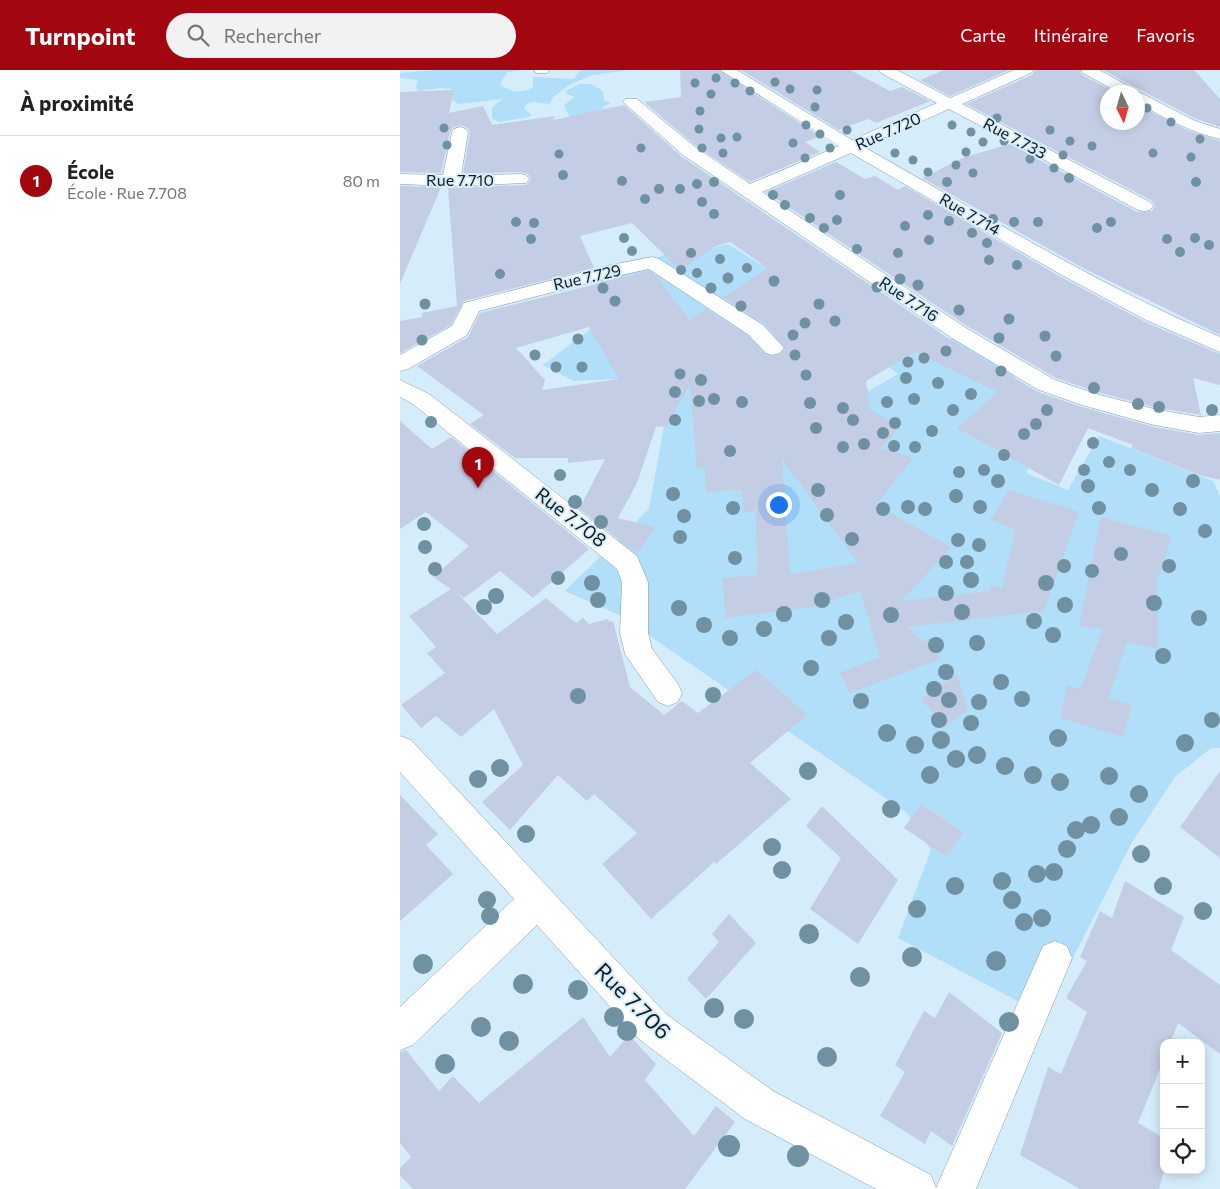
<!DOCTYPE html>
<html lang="fr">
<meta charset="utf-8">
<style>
:root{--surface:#fff;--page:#f2f2f2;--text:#222;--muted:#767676;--line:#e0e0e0;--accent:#a2070f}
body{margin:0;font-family:Commissioner,sans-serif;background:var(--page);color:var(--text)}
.controls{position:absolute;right:15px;bottom:15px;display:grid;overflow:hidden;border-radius:10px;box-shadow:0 2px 12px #0003}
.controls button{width:45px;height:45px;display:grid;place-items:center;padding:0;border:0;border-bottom:1px solid var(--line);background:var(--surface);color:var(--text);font:25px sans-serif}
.compass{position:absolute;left:700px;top:15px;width:45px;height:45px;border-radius:50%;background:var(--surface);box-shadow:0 2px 12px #0003;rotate:175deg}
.you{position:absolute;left:378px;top:434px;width:18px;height:18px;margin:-12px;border:4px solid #fff;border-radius:50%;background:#1a73e8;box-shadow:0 0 0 8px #1a73e833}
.badge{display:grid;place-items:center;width:32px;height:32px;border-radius:50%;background:var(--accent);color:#fff;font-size:16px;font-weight:700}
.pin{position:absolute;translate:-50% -41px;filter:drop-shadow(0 1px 2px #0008)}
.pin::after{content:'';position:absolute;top:26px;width:18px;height:15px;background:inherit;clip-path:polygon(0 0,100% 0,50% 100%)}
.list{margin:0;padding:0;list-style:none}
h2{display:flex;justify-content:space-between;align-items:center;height:65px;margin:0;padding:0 20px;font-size:21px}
h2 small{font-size:16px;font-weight:400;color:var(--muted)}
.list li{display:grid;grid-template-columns:32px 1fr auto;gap:15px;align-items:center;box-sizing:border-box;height:90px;padding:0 20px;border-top:1px solid var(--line)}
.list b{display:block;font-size:19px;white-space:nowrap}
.list p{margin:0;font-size:16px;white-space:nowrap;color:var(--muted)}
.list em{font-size:16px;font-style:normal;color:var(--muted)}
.icon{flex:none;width:28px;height:28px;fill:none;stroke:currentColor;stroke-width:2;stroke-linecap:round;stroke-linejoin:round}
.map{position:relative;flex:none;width:820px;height:1119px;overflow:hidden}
header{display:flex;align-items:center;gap:30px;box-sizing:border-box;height:70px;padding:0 25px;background:var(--accent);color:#fff}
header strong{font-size:24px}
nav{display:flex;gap:28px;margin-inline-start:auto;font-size:18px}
.search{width:350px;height:45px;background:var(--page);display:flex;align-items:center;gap:12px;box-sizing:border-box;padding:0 18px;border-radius:28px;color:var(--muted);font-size:19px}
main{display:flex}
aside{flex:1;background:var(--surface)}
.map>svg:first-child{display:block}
.green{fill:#b1def8}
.building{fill:#c3cde3;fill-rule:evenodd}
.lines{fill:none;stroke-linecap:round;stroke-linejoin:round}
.minor-casing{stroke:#869ca9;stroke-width:1}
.minor{fill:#fff;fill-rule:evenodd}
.tree{fill:#7091a2}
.labels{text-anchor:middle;stroke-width:4;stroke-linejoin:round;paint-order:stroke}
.far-street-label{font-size:16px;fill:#121b20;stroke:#d5edfb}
.street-label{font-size:19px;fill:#121b20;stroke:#d5edfb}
.near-street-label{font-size:22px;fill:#121b20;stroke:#d5edfb}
</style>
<header>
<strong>Turnpoint</strong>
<div class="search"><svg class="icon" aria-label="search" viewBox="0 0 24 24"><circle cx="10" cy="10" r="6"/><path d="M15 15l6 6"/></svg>Rechercher</div>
<nav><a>Carte</a><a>Itinéraire</a><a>Favoris</a></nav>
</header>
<main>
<aside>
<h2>À proximité<small></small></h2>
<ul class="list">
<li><span class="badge">1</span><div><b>École</b><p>École · Rue 7.708</p></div><em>80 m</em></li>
</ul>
</aside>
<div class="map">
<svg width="820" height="1119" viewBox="0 0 820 1119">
<rect width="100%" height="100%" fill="#d5edfb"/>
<g class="green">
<path d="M34 0H123L107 2 100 14C108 22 124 24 133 17V7L172 9 175 8 180 0H230L192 5 169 15 152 28 150 34 133 32 126 34 124 39 132 45 129 47 99 52 92 48V37L103 29 58 34 52 29 51 19 40 18 18 21 16 18 18 10 0 8V3Z"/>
<path d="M180 14H191L203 21 204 30 211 33 204 36 203 39 209 49 171 50 164 35 175 27 167 24 165 21Z"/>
<path d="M296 173 303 181 328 174 358 193 374 196 434 272 469 321 498 304 476 287 497 270 527 284 554 267 620 302 591 331 643 362 626 403 668 420 699 366 813 411 820 426V678H811L775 707 731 774 644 945 498 868 531 780 507 743 221 546 165 521 249 439 269 328 214 309 174 311 143 295 205 248 197 210Z"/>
</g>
<g class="building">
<path d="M280 0H318L420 66 405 72 420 82 350 112 296 76 244 32 281 27Z"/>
<path d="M341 0H450L490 21 502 17 530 31 476 53 468 49 439 60Z"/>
<path d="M544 0H609L550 26 520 10Z"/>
<path d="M635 0H679L682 5 715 22H708V52H738V35L787 60 820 71V265L685 199 522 108 565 87 610 74 737 142 752 141 755 136 751 130 566 34 632 5Z"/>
<path d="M703 0H794L820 29V57L794 48Z"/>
<path d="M54 20 49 43 83 36 92 55 155 46 153 50 224 35 282 87 551 270 638 322 682 337 754 357 799 365 820 363V410L799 405 731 378 733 375 688 358 659 415 557 358 598 322 515 282 466 311 470 340 501 356 480 378 513 388 476 435 551 477 502 531 590 521 591 515 602 518 615 460 591 450 609 420 679 442 644 541 507 557 522 572 532 568 540 589 450 623 439 603 480 587 460 521 412 537 325 548 323 508 357 505 356 441 344 442 342 420 306 422 305 398 297 399 290 314 267 356 256 357 237 413 218 448 255 457 239 482 232 480 179 439 205 389 168 393V388H115L70 354 84 345 17 296 68 267 80 243 249 201 257 207 289 250 306 239 348 266 365 284 374 287 381 284 385 277 364 253 323 227 368 198 330 172 314 177 280 200 232 153 180 166 194 198 64 231 51 255 0 283V251L22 247V243L57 236 48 118 126 115 131 109 128 104 120 102 63 104 70 62 68 58 61 55 53 57 50 62 41 103 0 102V22ZM189 257 219 309 142 320 145 310 116 278ZM382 389 458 493 390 504Z"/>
<path d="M436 92 465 109 475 106 498 120 505 116 659 206 745 252 820 284V315L793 308 801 345 754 337 697 322 656 308 567 256 366 122Z"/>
<path d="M0 116 41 117 0 214Z"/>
<path d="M0 351 32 379 51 367 189 479 133 528 100 501 64 528 57 523 97 564 146 528 176 553 183 548 189 554 208 549 209 552 213 551 230 617 264 645 282 631 298 643 356 600 407 645 350 693 391 729 316 794 314 792 251 849 202 794 237 763 194 724 187 731 158 705 110 760 82 732 123 695 94 639 61 667 36 646 21 658 1 635 45 603 27 583 36 577 9 546 51 519 33 507 69 476 26 442 0 459Z"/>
<path d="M701 447 772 466 757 510 758 579 727 572 708 628 732 635 723 667 660 648 667 615 680 619 703 559 679 556Z"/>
<path d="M557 604 568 639 545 657 521 629Z"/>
<path d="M820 701V788L780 757Z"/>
<path d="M0 725 38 764 26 775 53 804 0 851Z"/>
<path d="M522 734 563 763 546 786 504 758Z"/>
<path d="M422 736 498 810 458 874 410 839 441 788 406 756Z"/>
<path d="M725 811 784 847 771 880 820 915V984L778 953 770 973H764V989L738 1053 764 1068V1100L759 1119H680L620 1085 648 997 661 1004 687 942 666 928 687 891 680 887 700 841 712 848Z"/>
<path d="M329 844 356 873 306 929 287 909 319 872 312 864Z"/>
<path d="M549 922 602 963 552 1076 531 1061 525 1074 480 1046 505 1002 495 995 524 941 535 948Z"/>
<path d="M183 947 210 987 229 965 256 994 245 1010 294 1066 316 1036 335 1052 285 1119H13L0 1105V1098L11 1087 0 1073V982L6 980 39 1021 53 1006 79 1033Z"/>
</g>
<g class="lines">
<g class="minor-casing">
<g id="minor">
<path d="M134 0H149L147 3H136Z"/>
<path d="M320 0H337L452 70 537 33 481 3 479 0H497L550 28 614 0H633L631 3 562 34 750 132 753 136 750 140 744 141 738 140 549 39 464 77C581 143 696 214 820 267V282L746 250 660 204 451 83 362 122 566 258 655 310 696 324 754 339 799 347 820 345V361L799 363 754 355 682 335 639 320 552 268 283 85 223 32 225 29H237L295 77 350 114 439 76Z"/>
<path d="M681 0H699L734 19 737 22H718L683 3Z"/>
<path d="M737 22H738L743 24 793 50 820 59V69C790 62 765 48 738 33Z"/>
<path d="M60 57 66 59 68 62 61 106 120 104 126 105 129 109 126 113 51 116 0 114V104L43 105 52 62 54 59Z"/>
<path d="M252 187 259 189 363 255 384 278 380 283 373 285 366 283 349 265 249 199 212 207 79 241 67 265 8 299 0 301V285L52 256 64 233 211 195Z"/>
<path d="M0 310 29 324 237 486 248 512V563L252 579 278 614 282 623 278 632 268 636 258 632 225 584 220 563 222 512 217 499 13 334 0 327Z"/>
<path d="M0 666 11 670 266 944 373 1021 531 1105 536 1118 643 876 655 871 667 876 672 888 576 1119H476L345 1049 240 970 137 855 13 975 0 980V937L114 829 0 702Z"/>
</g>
</g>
<use href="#minor" class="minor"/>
</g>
<g class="tree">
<circle cx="316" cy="8" r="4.5"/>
<circle cx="375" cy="12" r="4.5"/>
<circle cx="295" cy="13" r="4.5"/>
<circle cx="335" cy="13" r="4.5"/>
<circle cx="390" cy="19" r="4.5"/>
<circle cx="417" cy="20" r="4.5"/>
<circle cx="350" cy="21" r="4.5"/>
<circle cx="311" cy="24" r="4.5"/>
<circle cx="415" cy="37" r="4.5"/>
<circle cx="747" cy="38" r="4.5"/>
<circle cx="300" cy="41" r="4.5"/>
<circle cx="597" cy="48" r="4.5"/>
<circle cx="771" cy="52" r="4.5"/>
<circle cx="406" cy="55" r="4.5"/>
<circle cx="552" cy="55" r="4.5"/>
<circle cx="44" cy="58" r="4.5"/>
<circle cx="299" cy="59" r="4.5"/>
<circle cx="447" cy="60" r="4.5"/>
<circle cx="650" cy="60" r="4.5"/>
<circle cx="571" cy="62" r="4.5"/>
<circle cx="420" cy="64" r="4.5"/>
<circle cx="337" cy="67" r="4.5"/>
<circle cx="321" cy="68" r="4.5"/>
<circle cx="800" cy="69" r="4.5"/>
<circle cx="604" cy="71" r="4.5"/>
<circle cx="670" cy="71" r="4.5"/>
<circle cx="583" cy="72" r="4.5"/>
<circle cx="393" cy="73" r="4.5"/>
<circle cx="47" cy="75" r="4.5"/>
<circle cx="692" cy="76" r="4.5"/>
<circle cx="241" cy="78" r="4.5"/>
<circle cx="302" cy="78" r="4.5"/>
<circle cx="430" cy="78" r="4.5"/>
<circle cx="566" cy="82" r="4.5"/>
<circle cx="323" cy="83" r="4.5"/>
<circle cx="495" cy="83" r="4.5"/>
<circle cx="753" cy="83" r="4.5"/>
<circle cx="159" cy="84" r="4.5"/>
<circle cx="663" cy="85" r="4.5"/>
<circle cx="791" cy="87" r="4.5"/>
<circle cx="405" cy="88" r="4.5"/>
<circle cx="630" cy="89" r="4.5"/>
<circle cx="513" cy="90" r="4.5"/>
<circle cx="556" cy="95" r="4.5"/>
<circle cx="654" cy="98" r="4.5"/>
<circle cx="528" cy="102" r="4.5"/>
<circle cx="573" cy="103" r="4.5"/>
<circle cx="163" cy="105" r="5"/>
<circle cx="669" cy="108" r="5"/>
<circle cx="222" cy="111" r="5"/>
<circle cx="314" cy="112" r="5"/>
<circle cx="547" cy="112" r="5"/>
<circle cx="796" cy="112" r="5"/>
<circle cx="297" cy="114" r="5"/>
<circle cx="259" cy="119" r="5"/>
<circle cx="280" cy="119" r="5"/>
<circle cx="373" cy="125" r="5"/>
<circle cx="440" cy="125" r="5"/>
<circle cx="245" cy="129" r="5"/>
<circle cx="302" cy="132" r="5"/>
<circle cx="385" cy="135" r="5"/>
<circle cx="314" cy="144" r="5"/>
<circle cx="528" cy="145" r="5"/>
<circle cx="410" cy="148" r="5"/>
<circle cx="593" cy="149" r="5"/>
<circle cx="437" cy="150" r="5"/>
<circle cx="549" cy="151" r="5"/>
<circle cx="116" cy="152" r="5"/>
<circle cx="614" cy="152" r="5"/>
<circle cx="638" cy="152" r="5"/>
<circle cx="711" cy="152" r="5"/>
<circle cx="134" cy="153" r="5"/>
<circle cx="505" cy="156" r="5"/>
<circle cx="424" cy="158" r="5"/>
<circle cx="697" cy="158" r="5"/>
<circle cx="572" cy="163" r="5"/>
<circle cx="224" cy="168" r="5"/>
<circle cx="795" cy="168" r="5"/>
<circle cx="131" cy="169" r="5"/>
<circle cx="767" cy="169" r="5"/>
<circle cx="529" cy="170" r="5"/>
<circle cx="587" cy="173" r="5"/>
<circle cx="809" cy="175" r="5"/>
<circle cx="457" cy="179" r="5"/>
<circle cx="232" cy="181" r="5"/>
<circle cx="780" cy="182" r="5"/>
<circle cx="291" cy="183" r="5"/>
<circle cx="498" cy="183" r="5"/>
<circle cx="320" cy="189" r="5"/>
<circle cx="589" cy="190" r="5"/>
<circle cx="617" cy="195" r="5"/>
<circle cx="347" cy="198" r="5"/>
<circle cx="281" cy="200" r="5"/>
<circle cx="297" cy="203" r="5"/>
<circle cx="100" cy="204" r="5"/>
<circle cx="328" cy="208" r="5.5"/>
<circle cx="500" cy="209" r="5.5"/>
<circle cx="374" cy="211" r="5.5"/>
<circle cx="518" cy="215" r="5.5"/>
<circle cx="477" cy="217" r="5.5"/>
<circle cx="203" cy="218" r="5.5"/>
<circle cx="311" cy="218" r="5.5"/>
<circle cx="215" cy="231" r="5.5"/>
<circle cx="25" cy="234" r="5.5"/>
<circle cx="419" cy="234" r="5.5"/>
<circle cx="341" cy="236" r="5.5"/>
<circle cx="559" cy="240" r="5.5"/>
<circle cx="609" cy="249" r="5.5"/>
<circle cx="435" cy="251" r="5.5"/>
<circle cx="405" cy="253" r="5.5"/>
<circle cx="393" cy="265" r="5.5"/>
<circle cx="645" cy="266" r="5.5"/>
<circle cx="599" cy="268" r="5.5"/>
<circle cx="178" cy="269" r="5.5"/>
<circle cx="22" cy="270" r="5.5"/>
<circle cx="546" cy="281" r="5.5"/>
<circle cx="135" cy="285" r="5.5"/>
<circle cx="395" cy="285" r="5.5"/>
<circle cx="656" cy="286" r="5.5"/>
<circle cx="524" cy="288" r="5.5"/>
<circle cx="508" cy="292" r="5.5"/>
<circle cx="156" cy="297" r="5.5"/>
<circle cx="182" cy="297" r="5.5"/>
<circle cx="601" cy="301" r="5.5"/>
<circle cx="280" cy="304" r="5.5"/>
<circle cx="406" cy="305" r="5.5"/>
<circle cx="506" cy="308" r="6"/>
<circle cx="301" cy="310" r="6"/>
<circle cx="538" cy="313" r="6"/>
<circle cx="694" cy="318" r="6"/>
<circle cx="275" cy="322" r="6"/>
<circle cx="571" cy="324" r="6"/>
<circle cx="314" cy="329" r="6"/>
<circle cx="514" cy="329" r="6"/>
<circle cx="299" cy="331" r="6"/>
<circle cx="342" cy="332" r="6"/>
<circle cx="487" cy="332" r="6"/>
<circle cx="410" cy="333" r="6"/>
<circle cx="738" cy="334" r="6"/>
<circle cx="759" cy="337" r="6"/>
<circle cx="443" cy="338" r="6"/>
<circle cx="553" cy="340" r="6"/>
<circle cx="647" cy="340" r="6"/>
<circle cx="812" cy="340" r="6"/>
<circle cx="275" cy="350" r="6"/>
<circle cx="453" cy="350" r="6"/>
<circle cx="31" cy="352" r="6"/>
<circle cx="495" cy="353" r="6"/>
<circle cx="636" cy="354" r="6"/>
<circle cx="416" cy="358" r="6"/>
<circle cx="532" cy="361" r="6"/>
<circle cx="483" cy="363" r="6"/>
<circle cx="624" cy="364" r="6"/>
<circle cx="693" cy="373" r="6"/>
<circle cx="464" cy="374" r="6"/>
<circle cx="494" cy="376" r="6"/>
<circle cx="443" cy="377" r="6"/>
<circle cx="515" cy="377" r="6"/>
<circle cx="330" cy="381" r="6"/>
<circle cx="604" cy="385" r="6"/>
<circle cx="709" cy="392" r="6"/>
<circle cx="584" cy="400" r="6"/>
<circle cx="684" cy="400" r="6"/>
<circle cx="730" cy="400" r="6"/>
<circle cx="559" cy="402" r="6"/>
<circle cx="160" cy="405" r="6"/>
<circle cx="598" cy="411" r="7"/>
<circle cx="793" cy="411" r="7"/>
<circle cx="688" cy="416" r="7"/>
<circle cx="418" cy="420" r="7"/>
<circle cx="752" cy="420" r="7"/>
<circle cx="273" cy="424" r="7"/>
<circle cx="556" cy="426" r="7"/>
<circle cx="175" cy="432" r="7"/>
<circle cx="508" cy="437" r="7"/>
<circle cx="580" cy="437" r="7"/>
<circle cx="333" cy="438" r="7"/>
<circle cx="699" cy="438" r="7"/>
<circle cx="483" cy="439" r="7"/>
<circle cx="525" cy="439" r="7"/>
<circle cx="780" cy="439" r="7"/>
<circle cx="427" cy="445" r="7"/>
<circle cx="284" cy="446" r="7"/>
<circle cx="201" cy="452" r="7"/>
<circle cx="24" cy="454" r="7"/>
<circle cx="805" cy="461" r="7"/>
<circle cx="280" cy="467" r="7"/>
<circle cx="452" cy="469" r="7"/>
<circle cx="558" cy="470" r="7"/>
<circle cx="579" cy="475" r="7"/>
<circle cx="25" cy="477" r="7"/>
<circle cx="721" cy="484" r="7"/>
<circle cx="335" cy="488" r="7"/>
<circle cx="546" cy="492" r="7"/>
<circle cx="567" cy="492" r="7"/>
<circle cx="664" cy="496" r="7"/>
<circle cx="769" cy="496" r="7"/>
<circle cx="35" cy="499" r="7"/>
<circle cx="692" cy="501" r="7"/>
<circle cx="158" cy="508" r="7"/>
<circle cx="571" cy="510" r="8"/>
<circle cx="192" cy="513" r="8"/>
<circle cx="646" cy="513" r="8"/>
<circle cx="546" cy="523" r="8"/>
<circle cx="96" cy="526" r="8"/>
<circle cx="198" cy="530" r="8"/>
<circle cx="422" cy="530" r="8"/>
<circle cx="754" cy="533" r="8"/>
<circle cx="665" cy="535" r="8"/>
<circle cx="84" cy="537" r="8"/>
<circle cx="279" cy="538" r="8"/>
<circle cx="562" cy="542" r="8"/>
<circle cx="384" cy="544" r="8"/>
<circle cx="491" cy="545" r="8"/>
<circle cx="799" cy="548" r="8"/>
<circle cx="634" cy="551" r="8"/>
<circle cx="446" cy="552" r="8"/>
<circle cx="304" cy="555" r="8"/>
<circle cx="364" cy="559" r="8"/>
<circle cx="653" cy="565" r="8"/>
<circle cx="330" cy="568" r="8"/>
<circle cx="429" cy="568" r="8"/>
<circle cx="577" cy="573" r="8"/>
<circle cx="536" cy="575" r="8"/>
<circle cx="763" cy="586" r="8"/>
<circle cx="411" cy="598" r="8"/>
<circle cx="546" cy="602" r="8"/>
<circle cx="601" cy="612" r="8"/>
<circle cx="534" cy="619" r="8"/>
<circle cx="313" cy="625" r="8"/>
<circle cx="178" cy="626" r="8"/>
<circle cx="622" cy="629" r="8"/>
<circle cx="549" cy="630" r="8"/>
<circle cx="461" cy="631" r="8"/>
<circle cx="579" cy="632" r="8"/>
<circle cx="539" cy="650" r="8"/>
<circle cx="812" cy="650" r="8"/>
<circle cx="571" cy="653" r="8"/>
<circle cx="487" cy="663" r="9"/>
<circle cx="658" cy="668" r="9"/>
<circle cx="541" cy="670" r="9"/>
<circle cx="785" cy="673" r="9"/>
<circle cx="515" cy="675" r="9"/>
<circle cx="577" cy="685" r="9"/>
<circle cx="556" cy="689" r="9"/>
<circle cx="605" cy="696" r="9"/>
<circle cx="100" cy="698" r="9"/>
<circle cx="408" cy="701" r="9"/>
<circle cx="530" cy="705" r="9"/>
<circle cx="633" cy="705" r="9"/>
<circle cx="709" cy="706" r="9"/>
<circle cx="78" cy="709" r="9"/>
<circle cx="660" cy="712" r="9"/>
<circle cx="739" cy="724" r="9"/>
<circle cx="491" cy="739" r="9"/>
<circle cx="719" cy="747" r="9"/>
<circle cx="691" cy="755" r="9"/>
<circle cx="676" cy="760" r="9"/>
<circle cx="126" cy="764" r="9"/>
<circle cx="372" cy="777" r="9"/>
<circle cx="667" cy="779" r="9"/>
<circle cx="741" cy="784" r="9"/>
<circle cx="382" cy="800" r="9"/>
<circle cx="654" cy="802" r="9"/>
<circle cx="637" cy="804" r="9"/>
<circle cx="602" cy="811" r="9"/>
<circle cx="555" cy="816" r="9"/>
<circle cx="763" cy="816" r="9"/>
<circle cx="87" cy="830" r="9"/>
<circle cx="612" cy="830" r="9"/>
<circle cx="517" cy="839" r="9"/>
<circle cx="803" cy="841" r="9"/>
<circle cx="90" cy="846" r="9"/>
<circle cx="642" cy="848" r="9"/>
<circle cx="624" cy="852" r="9"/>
<circle cx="409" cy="864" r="10"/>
<circle cx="512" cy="887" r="10"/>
<circle cx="596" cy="891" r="10"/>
<circle cx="23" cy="894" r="10"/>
<circle cx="460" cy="907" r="10"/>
<circle cx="123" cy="914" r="10"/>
<circle cx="178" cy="920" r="10"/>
<circle cx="314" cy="938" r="10"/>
<circle cx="214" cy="947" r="10"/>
<circle cx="344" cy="949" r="10"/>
<circle cx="609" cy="952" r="10"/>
<circle cx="81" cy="957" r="10"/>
<circle cx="227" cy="961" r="10"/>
<circle cx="109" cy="971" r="10"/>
<circle cx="427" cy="987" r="10"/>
<circle cx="45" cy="994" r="10"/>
<circle cx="329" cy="1076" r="11"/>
<circle cx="398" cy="1086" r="11"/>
</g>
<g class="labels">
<g class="far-street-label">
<text transform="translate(488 61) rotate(-24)" y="6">Rue 7.720</text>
<text transform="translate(615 68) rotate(28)" y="6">Rue 7.733</text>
<text x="60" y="116">Rue 7.710</text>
<text transform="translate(570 144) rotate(30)" y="6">Rue 7.714</text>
<text transform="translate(187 207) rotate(-13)" y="6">Rue 7.729</text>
<text transform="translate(509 229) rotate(34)" y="6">Rue 7.716</text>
</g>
<g class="street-label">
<text transform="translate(171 447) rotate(38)" y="7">Rue 7.708</text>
</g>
<g class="near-street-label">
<text transform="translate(233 931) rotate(45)" y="8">Rue 7.706</text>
</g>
</g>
</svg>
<div class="controls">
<button>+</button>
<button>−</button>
<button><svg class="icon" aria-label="locate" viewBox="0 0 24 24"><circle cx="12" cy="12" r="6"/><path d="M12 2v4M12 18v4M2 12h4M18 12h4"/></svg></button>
</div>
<svg class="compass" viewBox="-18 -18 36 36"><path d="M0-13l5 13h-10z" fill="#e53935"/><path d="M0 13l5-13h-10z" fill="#767676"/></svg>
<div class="you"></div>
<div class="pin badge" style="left:78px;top:418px">1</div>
</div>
</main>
